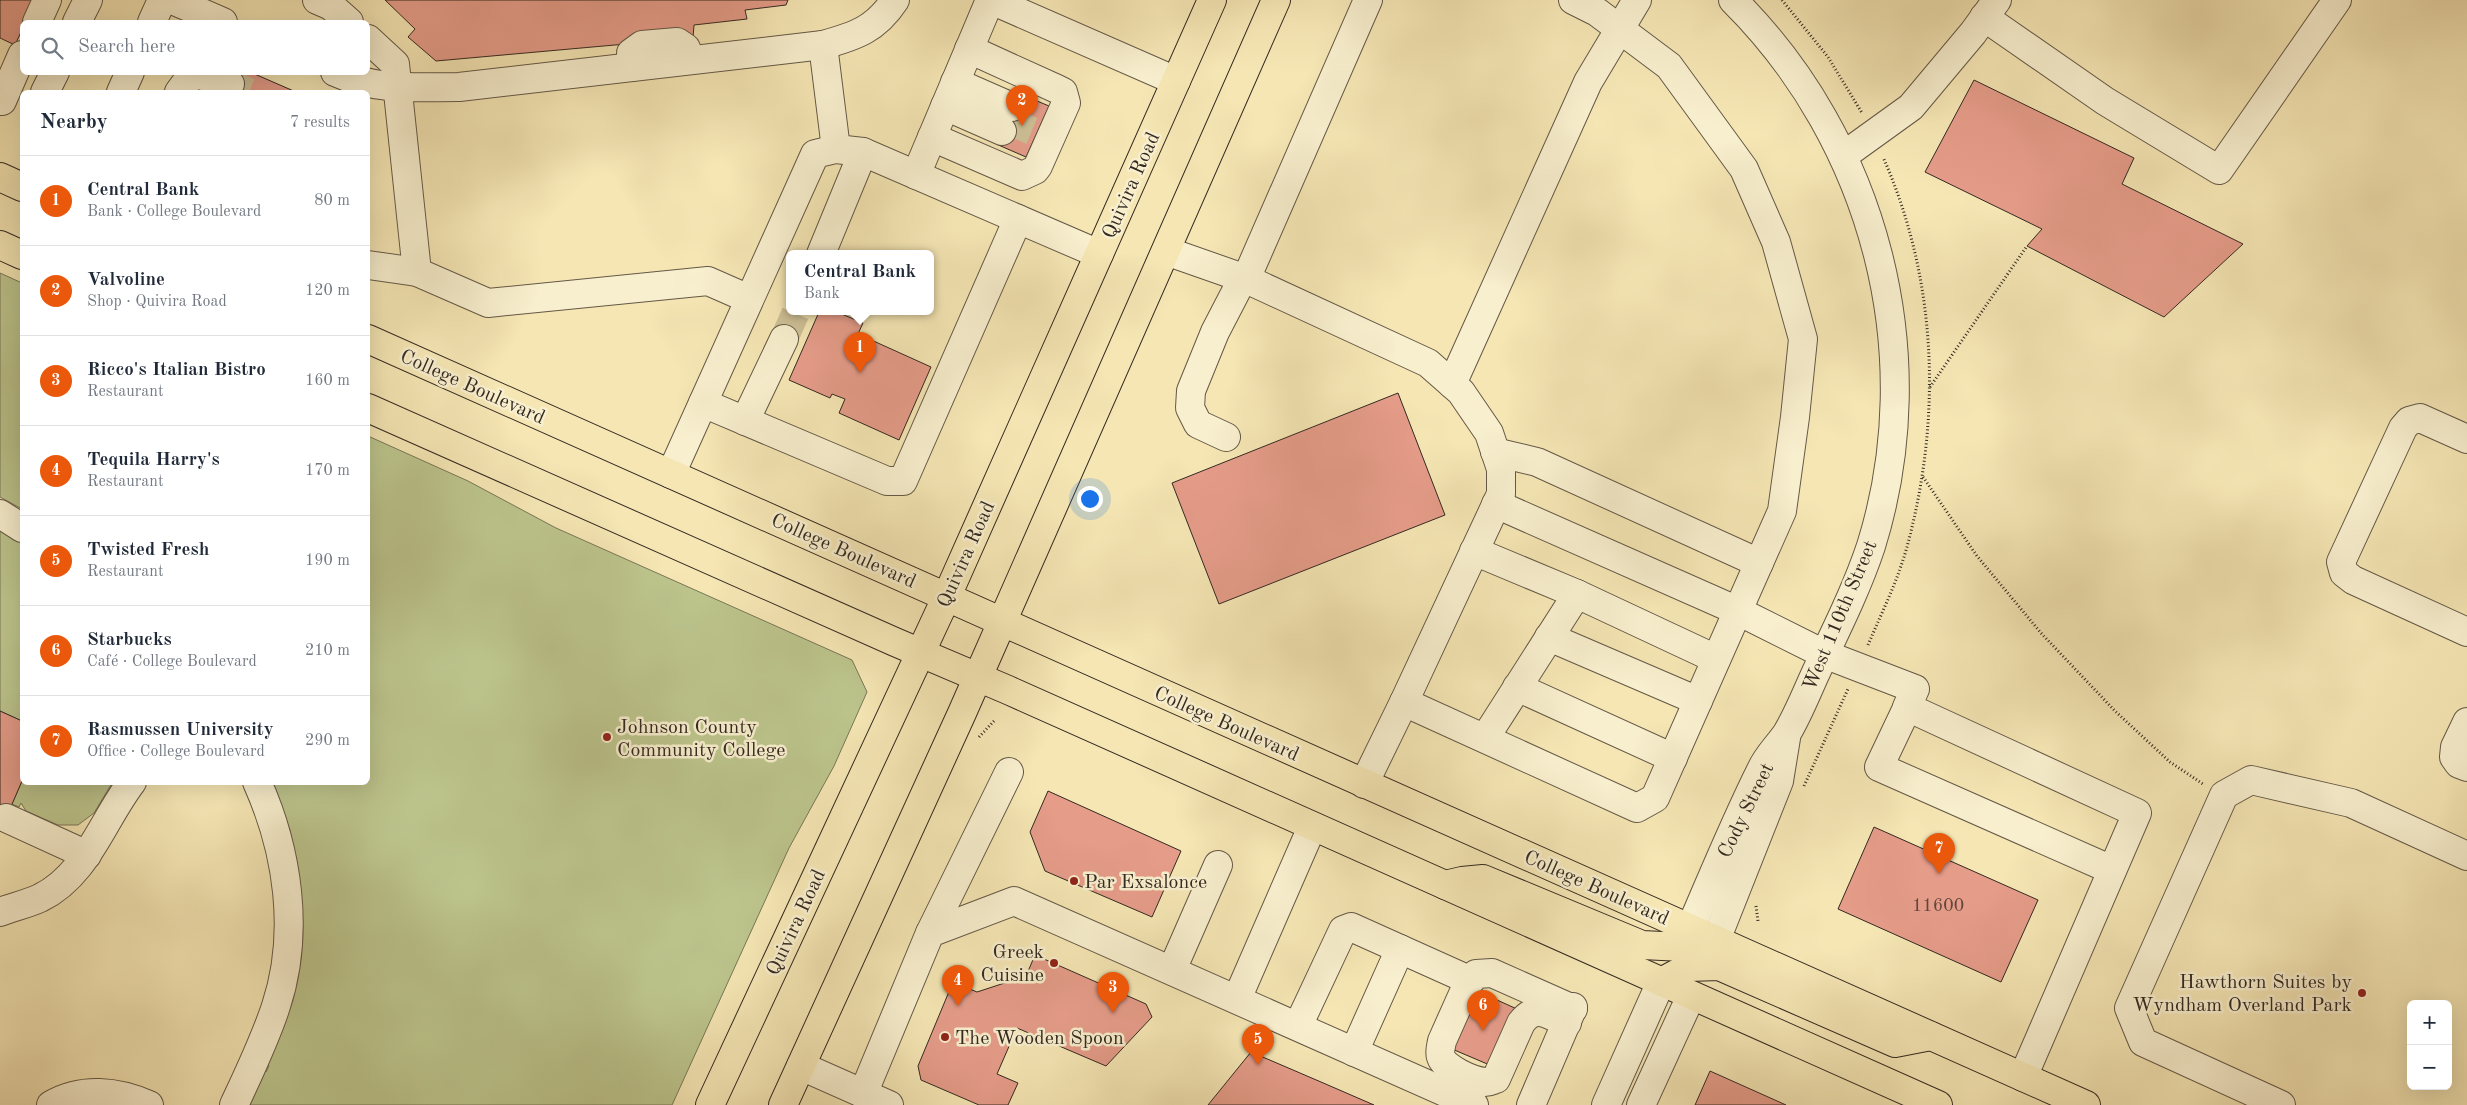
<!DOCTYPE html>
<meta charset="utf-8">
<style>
:root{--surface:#fff;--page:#f6f6f7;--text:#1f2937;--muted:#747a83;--line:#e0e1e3;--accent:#ea580c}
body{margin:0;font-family:"Old Standard TT",serif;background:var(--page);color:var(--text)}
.controls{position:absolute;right:15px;bottom:15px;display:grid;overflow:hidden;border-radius:8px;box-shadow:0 5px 20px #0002}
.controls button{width:45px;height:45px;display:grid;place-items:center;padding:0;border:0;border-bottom:1px solid var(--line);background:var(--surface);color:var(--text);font:25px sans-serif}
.you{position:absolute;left:1089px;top:498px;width:18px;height:18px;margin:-12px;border:4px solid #fff;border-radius:50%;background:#1a73e8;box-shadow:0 0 0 8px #1a73e833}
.badge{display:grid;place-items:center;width:32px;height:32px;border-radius:50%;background:var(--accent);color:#fff;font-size:16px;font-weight:700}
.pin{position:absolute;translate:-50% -41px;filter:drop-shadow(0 1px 2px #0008)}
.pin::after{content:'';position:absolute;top:26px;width:18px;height:15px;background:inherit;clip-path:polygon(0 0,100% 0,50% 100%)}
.popup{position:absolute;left:786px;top:250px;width:148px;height:65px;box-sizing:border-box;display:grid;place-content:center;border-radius:8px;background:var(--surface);filter:drop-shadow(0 1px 4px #0005);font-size:16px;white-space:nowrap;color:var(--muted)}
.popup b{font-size:19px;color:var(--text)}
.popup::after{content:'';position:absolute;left:50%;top:100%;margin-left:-10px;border:10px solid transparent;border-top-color:var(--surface)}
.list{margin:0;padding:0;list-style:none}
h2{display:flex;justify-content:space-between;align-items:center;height:65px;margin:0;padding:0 20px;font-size:21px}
h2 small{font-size:16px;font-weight:400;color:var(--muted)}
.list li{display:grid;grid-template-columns:32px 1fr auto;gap:15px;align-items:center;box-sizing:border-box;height:90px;padding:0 20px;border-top:1px solid var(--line)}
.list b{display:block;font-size:19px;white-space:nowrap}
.list p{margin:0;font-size:16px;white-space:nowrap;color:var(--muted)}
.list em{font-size:16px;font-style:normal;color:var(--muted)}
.icon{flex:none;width:28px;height:28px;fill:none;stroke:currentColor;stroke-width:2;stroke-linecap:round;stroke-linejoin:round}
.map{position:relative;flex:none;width:2467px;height:1105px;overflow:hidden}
.search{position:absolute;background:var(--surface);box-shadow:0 5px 20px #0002;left:20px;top:20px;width:350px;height:55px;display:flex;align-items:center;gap:12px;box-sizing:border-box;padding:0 18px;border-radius:8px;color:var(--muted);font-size:19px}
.panel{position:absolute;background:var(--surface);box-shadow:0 5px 20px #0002;left:20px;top:90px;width:350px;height:695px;border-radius:8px}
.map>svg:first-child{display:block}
.green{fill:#bcc48c;stroke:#787656}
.building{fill:#e59c89;stroke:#332921}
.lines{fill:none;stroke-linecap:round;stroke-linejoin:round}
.minor-tunnel{stroke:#cec097;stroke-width:28;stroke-dasharray:28 14;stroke-linecap:butt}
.minor-casing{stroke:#645846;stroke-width:30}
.major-casing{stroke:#332921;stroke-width:30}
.path{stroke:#332921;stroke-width:3;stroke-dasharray:1 2.5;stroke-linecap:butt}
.minor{stroke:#f8efce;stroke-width:28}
.major{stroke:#f5e6b4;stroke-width:28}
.poi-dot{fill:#8f2418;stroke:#f8efce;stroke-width:2}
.labels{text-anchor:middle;stroke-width:5;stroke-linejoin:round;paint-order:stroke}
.number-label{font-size:18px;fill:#60463b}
.street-label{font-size:20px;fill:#332921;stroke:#f8efce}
.poi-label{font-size:20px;fill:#332921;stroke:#f8efce;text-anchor:start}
</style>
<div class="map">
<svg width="2467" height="1105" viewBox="0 0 2467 1105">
<rect width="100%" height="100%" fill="#f5e6b4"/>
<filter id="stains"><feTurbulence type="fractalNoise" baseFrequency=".004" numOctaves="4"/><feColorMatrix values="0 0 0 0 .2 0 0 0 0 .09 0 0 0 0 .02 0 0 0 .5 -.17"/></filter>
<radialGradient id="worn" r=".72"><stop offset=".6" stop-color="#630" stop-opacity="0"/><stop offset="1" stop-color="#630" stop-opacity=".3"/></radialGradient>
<g class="green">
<path d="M0 273 22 283V509L0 497Z"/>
<path d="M368 436 468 481 556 528 852 660 867 692 834 766 789 848 672 1105H244L262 1070 266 1072 269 1066 264 1064 295 856 290 830 272 783 368 782Z"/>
<path d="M0 526 22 540V721L0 711Z"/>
<path d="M22 781V782L112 783 94 813 78 825H58L26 811 21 803 19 807 12 804Z"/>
</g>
<g class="building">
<path d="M0 0H36L26 22H22V30L15 45 0 38Z"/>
<path d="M385 0H788L786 5 745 10 747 19 694 25 693 38 436 61 408 37 415 29Z"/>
<path d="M235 72H250L296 92H230Z"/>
<path d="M1974 80 2134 158 2122 184 2243 244 2164 317 2027 246 2042 229 1925 172Z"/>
<path d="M1018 93 1049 106 1026 157 996 144Z"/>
<path d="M819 312H837L863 323 858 334 931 367 899 440 839 413 845 399 832 394 830 398 789 380Z"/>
<path d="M1398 393 1445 515 1219 604 1172 483Z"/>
<path d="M0 711 22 721V781L0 832Z"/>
<path d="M1048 791 1181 851 1152 917 1045 871 1030 832Z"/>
<path d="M1874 827 2038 900 2001 982 1838 909Z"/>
<path d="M1035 955 1146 1004 1152 1017 1106 1066 1017 1028 997 1074 1018 1083 1008 1105H979L921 1080 918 1066 953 982 977 992 1026 976Z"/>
<path d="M1477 991 1517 1009 1492 1066 1452 1049Z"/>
<path d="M1251 1052 1321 1082 1374 1105H1208Z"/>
<path d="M1710 1071 1786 1105H1695Z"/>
</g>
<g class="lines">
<g class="minor-tunnel">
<path d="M230 84 249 92"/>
<path d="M1006 120 1037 133"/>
<path d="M784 339 796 312"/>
</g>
<g class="minor-casing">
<g id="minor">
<path d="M172 0 223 22"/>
<path d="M317 0 331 6 349 22"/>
<path d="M991 0 1176 81"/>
<path d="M1984 17 2105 101 2219 170 2337 0"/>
<path d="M37 22 47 0"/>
<path d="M77 22 88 0"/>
<path d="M152 22 162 0"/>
<path d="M368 39 395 64 417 272 488 303 708 281 749 299"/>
<path d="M823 45 836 149"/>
<path d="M632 67 631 53 642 45 677 42 686 48 690 60"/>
<path d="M190 72 230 84"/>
<path d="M335 72C377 91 415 87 459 87L823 45C856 36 876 29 895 0"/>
<path d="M955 82 1012 107"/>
<path d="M45 92 55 72"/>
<path d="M121 92 130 72"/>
<path d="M179 92 190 77 196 74"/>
<path d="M2 101 22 55"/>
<path d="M945 106 1002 131"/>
<path d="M932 137 1022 176 1035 170 1038 166 1066 103 1063 92 1057 89 969 49"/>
<path d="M1843 156 1911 107 1973 33 1997 0"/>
<path d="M916 175 990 0"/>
<path d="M1166 251 1246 279 1368 0"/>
<path d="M821 254 863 152"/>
<path d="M368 265 417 272"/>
<path d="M1246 279 1428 363 1461 392 1489 433 1501 469V494L1404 702"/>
<path d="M1452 384 1588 82 1637 0"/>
<path d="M703 403 887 481H903L1018 219"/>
<path d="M745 421 784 339"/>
<path d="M1226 437 1198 424 1190 408 1191 391 1215 332 1243 278"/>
<path d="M2467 439 2420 418 2409 421 2403 428 2341 562 2344 573 2353 580 2467 632"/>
<path d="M1495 452 1537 462 1759 563"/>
<path d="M671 474 815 154 836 149 863 152 1099 254"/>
<path d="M1496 504 1738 611 1824 654 1915 689 1907 707 2137 813 2023 1077"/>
<path d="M0 514 22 528"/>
<path d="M1474 551 1577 594"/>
<path d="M1549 637 1698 701"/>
<path d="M1517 687 1673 758"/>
<path d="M1908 706 1879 767 2112 870"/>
<path d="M2467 722 2455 747 2454 757 2459 764 2467 767"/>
<path d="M1485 738 1577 594 1716 659"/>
<path d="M1364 784 1404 702 1637 808 1655 798 1782 511 1795 417 1803 339 1776 242 1744 169 1669 66 1597 12 1573 0"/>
<path d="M6 818 87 855"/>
<path d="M0 912C13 907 27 904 40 898 87 875 102 821 132 782"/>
<path d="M1690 929C1713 876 1735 822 1761 770 1767 756 1779 745 1787 733 1799 713 1808 689 1818 668 1837 628 1857 588 1871 546 1931 354 1875 141 1733 0"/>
<path d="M930 933 1009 772"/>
<path d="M1716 940 1779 781 1786 738"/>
<path d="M1172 970 1218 865"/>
<path d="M1237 999 1312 827"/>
<path d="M1567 1023C1548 1015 1536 1003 1521 1023L1496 1079C1492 1080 1490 1082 1485 1082 1473 1081 1445 1069 1441 1057 1439 1052 1441 1047 1442 1041L1467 985 1476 974 1492 973 1573 1009"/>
<path d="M1298 1026 1343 930 1351 927 1469 980"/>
<path d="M1354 1052 1400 949"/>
<path d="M801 1066 889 1105"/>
<path d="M863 1094 930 933 1014 901 1474 1105"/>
<path d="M51 1105C82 1087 117 1091 149 1105"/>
<path d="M234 1105C249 1073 265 1040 276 1006 300 933 288 851 257 782"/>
<path d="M1531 1105 1573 1007"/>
<path d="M1606 1105 1661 982"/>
<path d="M1641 1105 1691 996"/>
<path d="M2281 1105 2143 1042 2129 1008 2224 795 2251 780 2351 803 2467 856"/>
</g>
</g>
<g class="major-casing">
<g id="major">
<path d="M0 177 22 187"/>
<path d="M0 245 22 255"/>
<path d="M368 339 2086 1105"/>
<path d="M368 408 895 642 1008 690 1938 1105"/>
<path d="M1445 885 1462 881 1483 879 1642 945 1683 947 1716 940"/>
<path d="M1661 982 1689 967 1719 966 1895 1043 1931 1036"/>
<path d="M710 1105 947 596 1212 0"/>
<path d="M783 1105 962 713 1276 0"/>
</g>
</g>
<g class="path">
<path d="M1782 0 1828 57 1862 113"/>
<path d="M1930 387 2027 246"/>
<path d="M1923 477 1977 556 2041 633 2115 711 2170 762 2203 784"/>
<path d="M1868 645C1882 612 1899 578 1908 543 1942 415 1937 279 1883 157"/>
<path d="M979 737 994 721"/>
<path d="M1804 786 1848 689"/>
<path d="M1756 906 1758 921"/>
</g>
<use href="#minor" class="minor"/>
<use href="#major" class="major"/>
</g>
<g class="poi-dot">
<circle cx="607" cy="737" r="5"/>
<circle cx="1074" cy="881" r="5"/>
<circle cx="1054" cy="963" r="5"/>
<circle cx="2362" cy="993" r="5"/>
<circle cx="945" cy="1037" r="5"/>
</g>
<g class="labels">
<g class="number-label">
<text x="1938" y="911">11600</text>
</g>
<g class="street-label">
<text transform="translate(1130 185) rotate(-66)" y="7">Quivira Road</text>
<text transform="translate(473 386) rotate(24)" y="7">College Boulevard</text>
<text transform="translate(844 550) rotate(24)" y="7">College Boulevard</text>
<text transform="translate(965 554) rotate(-66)" y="7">Quivira Road</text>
<text transform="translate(1839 615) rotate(-67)" y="7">West 110th Street</text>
<text transform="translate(1227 723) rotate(24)" y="7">College Boulevard</text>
<text transform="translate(1745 810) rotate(-64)" y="7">Cody Street</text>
<text transform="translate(1597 887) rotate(24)" y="7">College Boulevard</text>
<text transform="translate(795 922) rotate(-65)" y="7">Quivira Road</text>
</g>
<g class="poi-label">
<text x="617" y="733">Johnson County<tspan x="617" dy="23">Community College</tspan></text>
<text x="1084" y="888">Par Exsalonce</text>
<text x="1044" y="958" text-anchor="end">Greek<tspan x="1044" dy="23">Cuisine</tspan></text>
<text x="2352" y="988" text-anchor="end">Hawthorn Suites by<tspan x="2352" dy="23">Wyndham Overland Park</tspan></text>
<text x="955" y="1044">The Wooden Spoon</text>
</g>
</g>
<rect width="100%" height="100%" filter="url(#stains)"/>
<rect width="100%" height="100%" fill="url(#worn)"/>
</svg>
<div class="controls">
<button>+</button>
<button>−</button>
</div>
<div class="you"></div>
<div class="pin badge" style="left:860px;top:373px">1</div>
<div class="popup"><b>Central Bank</b>Bank</div>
<div class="pin badge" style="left:1022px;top:126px">2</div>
<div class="pin badge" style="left:1113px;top:1013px">3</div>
<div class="pin badge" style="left:958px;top:1006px">4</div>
<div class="pin badge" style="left:1258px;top:1065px">5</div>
<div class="pin badge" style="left:1483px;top:1031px">6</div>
<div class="pin badge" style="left:1939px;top:874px">7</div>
<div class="search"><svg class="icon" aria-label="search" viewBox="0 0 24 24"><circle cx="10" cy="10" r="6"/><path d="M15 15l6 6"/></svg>Search here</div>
<section class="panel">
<h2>Nearby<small>7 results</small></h2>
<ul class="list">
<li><span class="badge">1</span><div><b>Central Bank</b><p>Bank · College Boulevard</p></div><em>80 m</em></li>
<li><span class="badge">2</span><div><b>Valvoline</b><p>Shop · Quivira Road</p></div><em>120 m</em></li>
<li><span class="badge">3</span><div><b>Ricco's Italian Bistro</b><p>Restaurant</p></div><em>160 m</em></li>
<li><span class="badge">4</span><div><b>Tequila Harry's</b><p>Restaurant</p></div><em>170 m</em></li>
<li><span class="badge">5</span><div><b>Twisted Fresh</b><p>Restaurant</p></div><em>190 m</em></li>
<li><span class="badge">6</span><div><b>Starbucks</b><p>Café · College Boulevard</p></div><em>210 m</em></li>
<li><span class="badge">7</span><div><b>Rasmussen University</b><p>Office · College Boulevard</p></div><em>290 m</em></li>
</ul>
</section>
</div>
